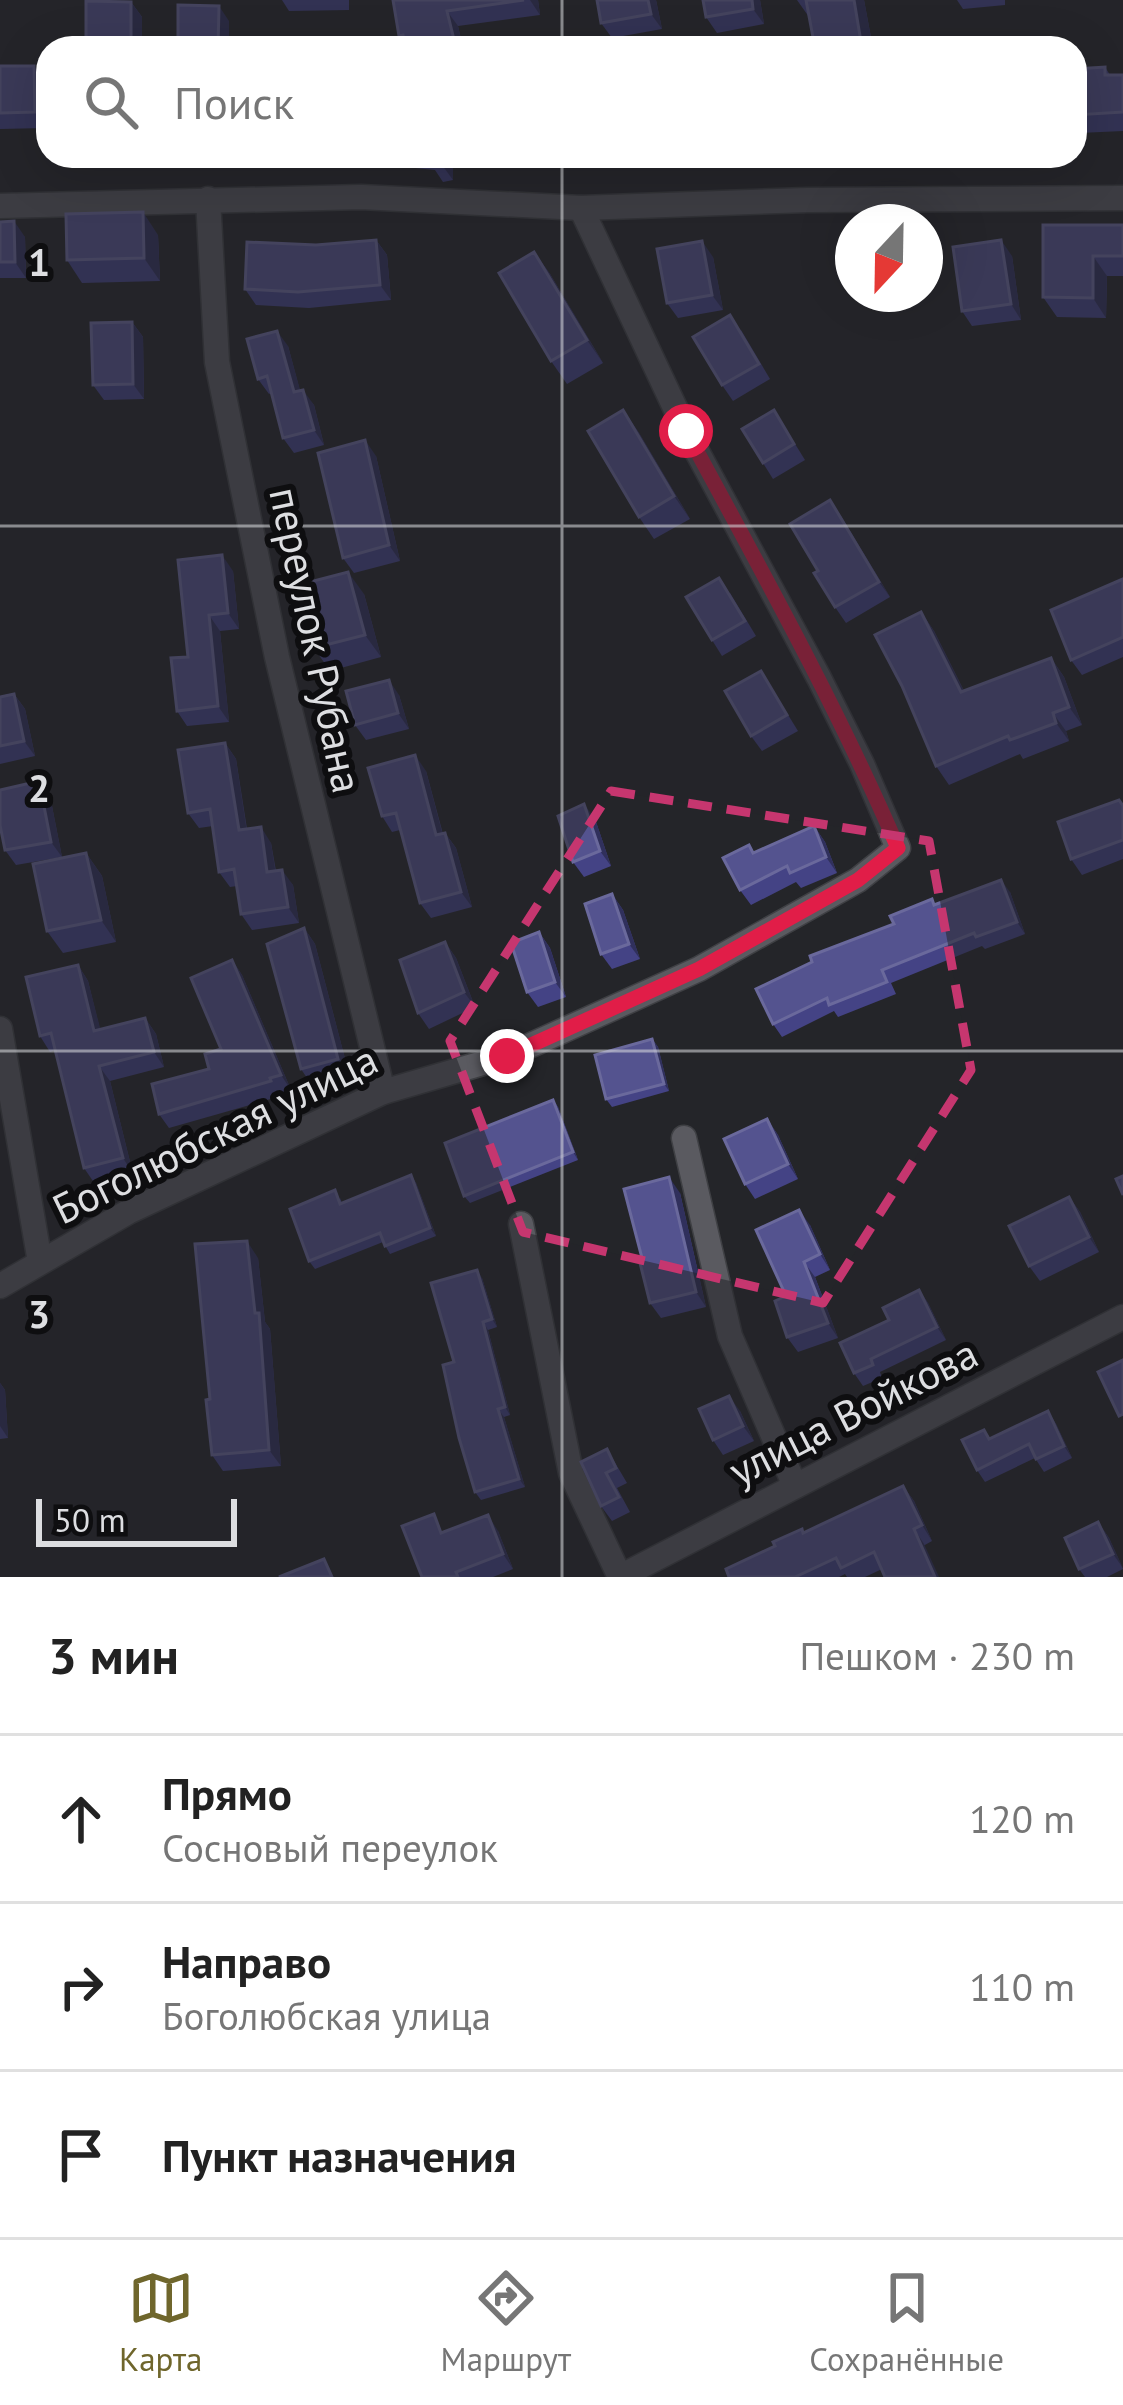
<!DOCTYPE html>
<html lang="ru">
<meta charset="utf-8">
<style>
:root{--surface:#fff;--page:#f6f6f6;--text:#222;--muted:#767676;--line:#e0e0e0;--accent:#6f662c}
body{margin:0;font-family:"PT Sans",sans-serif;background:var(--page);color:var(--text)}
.compass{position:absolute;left:835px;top:204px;width:108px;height:108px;border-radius:50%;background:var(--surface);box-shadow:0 12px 48px #0002;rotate:202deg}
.scale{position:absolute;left:36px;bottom:30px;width:201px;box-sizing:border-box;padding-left:12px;border:6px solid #dddee1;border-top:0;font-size:33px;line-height:42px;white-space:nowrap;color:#dddee1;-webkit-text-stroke:9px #0e0e10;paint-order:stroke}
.stop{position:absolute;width:36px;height:36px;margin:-27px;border:9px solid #e11d48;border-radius:50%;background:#fff}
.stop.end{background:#e11d48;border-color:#fff;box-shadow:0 3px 12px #0008}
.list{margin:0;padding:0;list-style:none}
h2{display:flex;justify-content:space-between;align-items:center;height:156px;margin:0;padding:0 48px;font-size:51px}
h2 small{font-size:39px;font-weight:400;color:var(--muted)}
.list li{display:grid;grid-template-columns:78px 1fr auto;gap:36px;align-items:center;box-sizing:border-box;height:168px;padding:0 48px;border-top:3px solid var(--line)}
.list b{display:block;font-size:45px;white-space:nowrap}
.list p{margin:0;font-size:39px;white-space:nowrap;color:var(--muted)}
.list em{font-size:39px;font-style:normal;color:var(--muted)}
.icon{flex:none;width:66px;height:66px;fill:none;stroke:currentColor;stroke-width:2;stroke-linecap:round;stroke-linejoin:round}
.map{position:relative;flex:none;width:1123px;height:1577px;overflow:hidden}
.search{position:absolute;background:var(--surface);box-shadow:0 12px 48px #0002;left:36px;right:36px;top:36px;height:132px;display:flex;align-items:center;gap:30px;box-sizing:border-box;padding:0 42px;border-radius:36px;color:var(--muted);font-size:45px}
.sheet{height:660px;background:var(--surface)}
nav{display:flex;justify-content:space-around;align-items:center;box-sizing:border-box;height:168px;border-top:3px solid var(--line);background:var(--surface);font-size:33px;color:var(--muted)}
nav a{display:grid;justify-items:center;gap:6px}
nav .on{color:var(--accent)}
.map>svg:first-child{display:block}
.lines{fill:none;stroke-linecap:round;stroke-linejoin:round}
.minor-casing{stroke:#3f4044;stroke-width:27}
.minor{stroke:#5a5a60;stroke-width:24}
.wall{fill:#444385}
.shaded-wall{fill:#30305c}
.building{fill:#54538f;stroke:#6a699c;stroke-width:3}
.route{stroke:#e11d48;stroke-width:15}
.marked{fill:none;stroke:#c6366f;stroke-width:9;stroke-dasharray:24 15;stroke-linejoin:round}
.grid{fill:none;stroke:#dddee1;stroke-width:3;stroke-opacity:0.55}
.labels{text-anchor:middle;stroke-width:12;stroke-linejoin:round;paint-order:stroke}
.street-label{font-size:42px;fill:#dddee1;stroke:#0e0e10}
.grid-label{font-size:39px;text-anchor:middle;font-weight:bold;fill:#dddee1;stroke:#0e0e10;stroke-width:12;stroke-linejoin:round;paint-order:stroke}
</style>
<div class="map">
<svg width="1123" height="1577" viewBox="0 0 1123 1577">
<rect width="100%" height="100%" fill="#242529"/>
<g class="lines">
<g class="minor-casing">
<g id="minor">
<path d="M208 199 217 362 277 657 383 1092"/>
<path d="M0 206 361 197 581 208 807 200 1123 198"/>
<path d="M0 1029 40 1262"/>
<path d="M684 1138 730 1336 795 1486"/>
<path d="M521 1224 571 1473 620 1577"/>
<path d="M0 1286 128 1212 383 1092 507 1056 699 969 858 880 898 848 862 764 819 678 686 431 581 208"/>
<path d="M620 1577 1123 1317"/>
</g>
</g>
<use href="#minor" class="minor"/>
</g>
<g class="wall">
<path d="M282 0H349V10L289 11Z"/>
<path d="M393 0H538L540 15 458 26 463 48H406L399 36Z"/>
<path d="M597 0H656L662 29 612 38 601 23Z"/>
<path d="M703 0H760L764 24 717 33 706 17Z"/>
<path d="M797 0H864L873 48H815L809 17Z"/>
<path d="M957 0H1005V5L963 9Z"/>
<path d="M131 2 142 17V48H93L86 38Z"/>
<path d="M0 66 45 81V128L0 129Z"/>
<path d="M1105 67 1110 75H1123V131L1079 133 1075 127V69Z"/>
<path d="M60 156H105V157L61 158Z"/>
<path d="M269 156H332V161L273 162Z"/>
<path d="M398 156H453V180L443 182 435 170 406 167Z"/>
<path d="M0 222 25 237 26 278H0Z"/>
<path d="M1123 225V276H1107L1106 318 1057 317 1043 297Z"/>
<path d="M158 235 160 281 82 283 67 260Z"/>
<path d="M376 240 387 255 391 300 309 308 256 305 245 289Z"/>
<path d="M534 252 550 274 603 363 567 384 551 361Z"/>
<path d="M1012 256 1021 320 972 326 962 311Z"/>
<path d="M713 257 723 310 678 318 667 303Z"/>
<path d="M132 322 143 337 144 399 104 400 93 385Z"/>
<path d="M741 330 770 379 733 401 722 385Z"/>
<path d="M288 346 300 391 314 405 324 445 294 453 283 438 271 393 269 394 258 379Z"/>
<path d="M623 410 639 433 690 519 654 539 639 517Z"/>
<path d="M774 410 805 460 773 479 763 463Z"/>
<path d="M376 456 400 561 354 573 343 558Z"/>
<path d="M841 516 890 597 846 623 835 607 818 571Z"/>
<path d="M233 571 239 629 220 631 229 722 187 726 177 711 188 657Z"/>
<path d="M1123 579V657L1082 675 1071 660Z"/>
<path d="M730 593 756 636 722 656 712 640Z"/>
<path d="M364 594 381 657 330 671 314 648Z"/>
<path d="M921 612 934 631 964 691 1051 658 1064 677 1082 725 1066 731 1069 741 1023 759 1020 754 949 785 936 766Z"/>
<path d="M761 671 798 731 762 751 751 736Z"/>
<path d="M14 694 25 709 35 756 0 764V697Z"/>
<path d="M399 695 409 729 366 740 355 725Z"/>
<path d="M225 743 236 759 247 829 271 843 276 871 293 885 299 923 252 930 241 914 237 886 230 887 219 872 213 826 199 828 188 813Z"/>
<path d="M426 771 443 834 445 833 456 848 472 907 431 918 420 903 400 830 392 832 382 816Z"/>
<path d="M39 781 50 796 62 857 16 865 5 850Z"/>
<path d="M1119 800 1123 805V859L1082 875 1071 859Z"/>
<path d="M595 819 611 866 584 877 573 862Z"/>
<path d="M814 826 825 842 837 873 801 888 796 882 751 905 740 890 754 853Z"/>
<path d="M86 853 102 876 116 942 63 953 47 931Z"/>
<path d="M1010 892 1025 934 985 949 982 946 891 983 896 994 838 1017 834 1011 782 1037 773 1024 894 924 932 899 935 904Z"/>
<path d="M612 894 623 910 640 959 612 969 601 954Z"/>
<path d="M304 928 315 944 349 1074 311 1084 301 1069Z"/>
<path d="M539 932 550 948 566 997 538 1007 527 992Z"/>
<path d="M445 942 456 958 475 1007 429 1029 418 1013Z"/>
<path d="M232 960 242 975 291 1090 280 1093 281 1096 169 1128 159 1114 209 1069 221 1049Z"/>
<path d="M78 965 88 981 100 1030 145 1018 156 1034 164 1067 110 1081 133 1174 95 1184 84 1168 55 1050 50 1052 40 1036Z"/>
<path d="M652 1039 658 1047 669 1091 612 1107 606 1099Z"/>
<path d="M553 1100 558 1107 578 1160 470 1203 464 1196Z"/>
<path d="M767 1119 778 1135 798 1179 755 1199 745 1184Z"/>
<path d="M411 1175 416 1183 436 1236 390 1254 383 1242 315 1269 309 1261 340 1198 342 1203Z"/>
<path d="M680 1193 706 1307 661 1318 650 1303 642 1258Z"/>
<path d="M1069 1197 1080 1212 1099 1252 1040 1281 1029 1266Z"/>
<path d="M810 1225 830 1270 815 1277 838 1338 798 1352 787 1337 786 1296Z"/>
<path d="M258 1258 265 1322 270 1329 281 1466 223 1471 212 1455 210 1399Z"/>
<path d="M482 1278 497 1327 488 1330 510 1415 504 1417 525 1487 481 1500 475 1492 454 1362Z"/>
<path d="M919 1290 928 1303 946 1340 880 1372 882 1378 863 1386 854 1373 889 1320Z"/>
<path d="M0 1383 5 1390 8 1438 0 1439Z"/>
<path d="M740 1411 754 1441 723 1455 713 1440Z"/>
<path d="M1048 1411 1056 1424 1072 1458 1044 1472 1035 1458 985 1482 977 1470 984 1430 990 1438Z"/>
<path d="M607 1449 627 1483 617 1488 630 1512 612 1521 601 1506Z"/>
<path d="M903 1486 914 1501 932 1541 882 1569 865 1577H847L845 1574 839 1577H729L804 1533Z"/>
<path d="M1098 1522 1109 1538 1123 1569 1107 1577H1085L1079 1569Z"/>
<path d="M445 1531H498L513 1569 493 1577H422Z"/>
</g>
<g class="shaded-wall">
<path d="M530 0H538L540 15Z"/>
<path d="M648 0H656L662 29 651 14Z"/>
<path d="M752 0H760L764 24 753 9Z"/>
<path d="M854 0H864L873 48H862Z"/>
<path d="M131 2 142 17V48H138L131 38Z"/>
<path d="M219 6 229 21V48H218Z"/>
<path d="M447 11 458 26 463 48H456Z"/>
<path d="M34 66 45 81V128L35 112Z"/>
<path d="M442 156H453V180L442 165Z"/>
<path d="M143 212 158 235 160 281 144 258Z"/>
<path d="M14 221 25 237 26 278 15 262Z"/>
<path d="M376 240 387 255 391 300 380 285Z"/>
<path d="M1001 240 1012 256 1021 320 1011 304Z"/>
<path d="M702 241 713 257 723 310 712 295Z"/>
<path d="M534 252 550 274 603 363 587 340Z"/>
<path d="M1093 256 1107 276 1106 318 1093 298Z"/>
<path d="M132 322 143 337 144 399 133 384Z"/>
<path d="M277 331 288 346 305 408 294 392Z"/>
<path d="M303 390 314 405 324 445 314 430Z"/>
<path d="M623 410 639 433 690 519 674 496Z"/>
<path d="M365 440 376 456 400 561 389 545Z"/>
<path d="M830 500 841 516 890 597 879 582Z"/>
<path d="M222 555 233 571 239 629 228 613Z"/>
<path d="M348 572 364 594 381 657 365 635Z"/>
<path d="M921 612 934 631 974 711 961 692Z"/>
<path d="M209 615 220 631 229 722 218 706Z"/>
<path d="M1051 658 1064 677 1082 725 1069 707Z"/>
<path d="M389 680 399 695 409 729 398 713Z"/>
<path d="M14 694 25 709 35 756 24 741Z"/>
<path d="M1053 713 1066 731 1069 741 1056 723Z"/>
<path d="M225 743 236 759 249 846 239 830Z"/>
<path d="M415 755 426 771 447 851 436 835Z"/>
<path d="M39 781 50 796 62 857 51 842Z"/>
<path d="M584 804 595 819 611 866 600 851Z"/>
<path d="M814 826 825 842 837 873 826 857Z"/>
<path d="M261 827 271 843 278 888 267 872Z"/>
<path d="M445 833 456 848 472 907 461 892Z"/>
<path d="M86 853 102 876 116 942 101 920Z"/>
<path d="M282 870 293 885 299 923 288 907Z"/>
<path d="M1001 880 1010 892 1025 934 1017 922Z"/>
<path d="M612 894 623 910 640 959 629 944Z"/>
<path d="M304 928 315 944 349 1074 338 1059Z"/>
<path d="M539 932 550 948 566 997 555 982Z"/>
<path d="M445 942 456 958 475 1007 464 992Z"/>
<path d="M232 960 242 975 291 1090 281 1075Z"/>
<path d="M78 965 88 981 105 1047 94 1031Z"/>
<path d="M145 1018 156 1034 164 1067 154 1052Z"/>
<path d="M652 1039 658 1047 669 1091 664 1084Z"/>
<path d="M99 1066 110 1081 133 1174 123 1158Z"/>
<path d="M553 1100 558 1107 578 1160 573 1152Z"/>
<path d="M767 1119 778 1135 798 1179 788 1164Z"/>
<path d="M411 1175 416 1183 436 1236 430 1228Z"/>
<path d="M669 1177 680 1193 706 1307 696 1292Z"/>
<path d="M1069 1197 1080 1212 1099 1252 1089 1237Z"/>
<path d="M799 1210 810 1225 830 1270 820 1254Z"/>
<path d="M247 1241 258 1258 265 1322 270 1329 281 1466 269 1450Z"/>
<path d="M804 1262 815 1277 838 1338 828 1323Z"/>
<path d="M477 1270 482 1278 497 1327 492 1319Z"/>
<path d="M919 1290 928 1303 946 1340 937 1327Z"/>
<path d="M483 1322 488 1330 510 1415 505 1407Z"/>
<path d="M0 1383 5 1390 8 1438 0 1426Z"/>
<path d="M729 1396 740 1411 754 1441 743 1426Z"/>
<path d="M498 1409 504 1417 525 1487 519 1479Z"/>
<path d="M1048 1411 1056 1424 1072 1458 1064 1446Z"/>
<path d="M903 1486 914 1501 932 1541 922 1525Z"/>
<path d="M488 1515 498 1531 513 1569 503 1554Z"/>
<path d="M1098 1522 1109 1538 1123 1568 1113 1554Z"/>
<path d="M914 1529 924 1544 939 1577H935Z"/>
</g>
<g class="building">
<path d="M393 0H524L447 11 456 48H406L403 35 399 36Z"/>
<path d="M597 0H648L651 14 601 23Z"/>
<path d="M703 0H752L753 9 706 17Z"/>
<path d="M806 0H854L862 48H815Z"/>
<path d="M86 1 131 2V38H86Z"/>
<path d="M178 5 219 6 218 48H185V42H178Z"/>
<path d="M759 41 760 48H723Z"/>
<path d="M0 66H34L35 112 0 113Z"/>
<path d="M1105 67V75H1123V112L1075 115V69Z"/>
<path d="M430 156H442V165L432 166Z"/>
<path d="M143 212 144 258 67 260 66 214Z"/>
<rect x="859" y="218" width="40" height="4"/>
<path d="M14 221 15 262H0V222Z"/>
<path d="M1043 225H1123V256H1093V298L1043 297Z"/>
<path d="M376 240 380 285 298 292 245 289 247 242 316 245Z"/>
<path d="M1001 240 1011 304 962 311 953 247Z"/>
<path d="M702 241 712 295 667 303 657 249Z"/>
<path d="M534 252 587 340 551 361 499 273Z"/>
<path d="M730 315 759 364 722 385 693 337Z"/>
<path d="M132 322 133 384 93 385 91 323Z"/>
<path d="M277 331 294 392 303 390 314 430 283 438 267 376 258 379 247 339Z"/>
<path d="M623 410 674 496 639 517 588 431Z"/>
<path d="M774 410 794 444 763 463 742 429Z"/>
<path d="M365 440 389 545 343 558 318 453Z"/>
<path d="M830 500 879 582 835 607 814 573 818 571 790 524Z"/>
<path d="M222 555 228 613 209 615 218 706 177 711 171 658 188 657 178 560Z"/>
<path d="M348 572 365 635 314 648 298 585Z"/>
<path d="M719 578 745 621 712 640 686 597Z"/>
<path d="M1123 579V637L1071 660 1051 610Z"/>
<path d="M921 612 961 692 1051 658 1069 707 1053 713 1056 723 1010 740 1008 736 936 766 902 686 875 635Z"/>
<path d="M761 671 787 715 751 736 725 691Z"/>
<path d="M389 680 398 713 355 725 346 691Z"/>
<path d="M14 694 24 741 0 746V697Z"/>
<path d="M225 743 239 830 261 827 267 872 282 870 288 907 241 914 234 869 219 872 210 809 188 813 178 750Z"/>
<path d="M415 755 436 835 445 833 461 892 420 903 396 813 382 816 368 768Z"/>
<path d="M39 781 51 842 5 850 0 825V790Z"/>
<path d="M1119 800 1123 806V840L1071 859 1058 822Z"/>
<path d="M584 804 600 851 573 862 558 816Z"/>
<path d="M814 826 826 857 790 873 787 866 740 890 723 858 749 845 753 853Z"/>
<path d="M86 853 101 920 47 931 33 864Z"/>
<path d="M1001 880 1017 922 976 937 974 933 882 970 887 982 829 1005 827 998 773 1024 756 989 812 962 810 956 894 924 890 916 932 899 934 905Z"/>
<path d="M612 894 629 944 601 954 585 904Z"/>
<path d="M304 928 338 1059 301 1069 267 944Z"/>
<path d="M539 932 555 982 527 992 511 943Z"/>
<path d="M445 942 464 992 418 1013 400 960Z"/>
<path d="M232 960 281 1075 270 1078 271 1081 159 1114 152 1084 209 1069 205 1054 221 1049 191 978Z"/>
<path d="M78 965 94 1031 145 1018 154 1052 99 1066 123 1158 84 1168 51 1033 40 1036 26 977Z"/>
<path d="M652 1039 664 1084 606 1099 595 1055Z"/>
<path d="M553 1100 573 1152 464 1196 445 1143Z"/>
<path d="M767 1119 788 1164 745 1184 724 1139Z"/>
<path d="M411 1175 430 1228 385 1246 380 1233 309 1261 290 1209 335 1190 340 1204Z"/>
<path d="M1123 1176V1195L1116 1179Z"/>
<path d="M669 1177 696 1292 650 1303 639 1259 642 1258 624 1189Z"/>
<path d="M1069 1197 1089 1237 1029 1266 1009 1226Z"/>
<path d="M799 1210 820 1254 804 1262 828 1323 787 1337 775 1301 786 1296 756 1230Z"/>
<path d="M247 1241 255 1313H259L269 1450 212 1455 206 1400 210 1399 195 1244Z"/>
<path d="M477 1270 492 1319 483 1322 505 1407 498 1409 519 1479 475 1492 459 1438 443 1365 454 1362 431 1283Z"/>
<path d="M919 1290 937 1327 871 1359 873 1365 854 1373 840 1343 889 1320 883 1308Z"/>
<path d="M1123 1360V1414L1119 1416 1098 1372Z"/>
<path d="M729 1396 743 1426 713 1440 699 1409Z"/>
<path d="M1048 1411 1064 1446 1036 1459 1029 1444 977 1470 962 1440 984 1430 989 1439Z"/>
<path d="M607 1449 616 1468 606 1473 619 1497 601 1506 581 1462Z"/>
<path d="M903 1486 922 1525 914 1529 935 1577H885L874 1552 841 1568 836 1558 795 1577H729L726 1569 775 1546 773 1542 802 1529 803 1533Z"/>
<path d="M434 1514 441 1533 488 1515 503 1554 456 1572 458 1577H422L402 1526Z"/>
<path d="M1098 1522 1113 1554 1079 1569 1065 1538Z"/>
<path d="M324 1559 332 1577H279Z"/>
</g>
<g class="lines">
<path class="route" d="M507 1056 699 969 858 880 898 848C836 704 760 568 686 431"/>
</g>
<path d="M0 0H1123V1577H0ZM611 791 929 841 971 1070 823 1303 523 1232 450 1041Z" fill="#242529" fill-opacity=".55" fill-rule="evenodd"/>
<path class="marked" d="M611 791 929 841 971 1070 823 1303 523 1232 450 1041Z"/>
<path class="grid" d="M562 0V48M562 156V1577M0 526H1123M0 1051H1123"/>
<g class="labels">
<g class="street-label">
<text transform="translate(316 640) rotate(78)" y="15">переулок Рубана</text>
<text transform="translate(215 1134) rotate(-26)" y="15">Боголюбская улица</text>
<text transform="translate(853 1412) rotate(-27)" y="15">улица Войкова</text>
</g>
</g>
<g class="grid-label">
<text x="39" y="276">1</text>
<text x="39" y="802">2</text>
<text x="39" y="1328">3</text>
</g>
</svg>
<svg class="compass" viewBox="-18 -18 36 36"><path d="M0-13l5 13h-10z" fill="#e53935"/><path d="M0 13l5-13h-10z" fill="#767676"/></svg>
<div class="scale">50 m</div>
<div class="stop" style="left:686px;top:431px"></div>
<div class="stop end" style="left:507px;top:1056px"></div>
<div class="search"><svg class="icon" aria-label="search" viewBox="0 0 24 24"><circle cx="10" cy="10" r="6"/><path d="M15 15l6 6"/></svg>Поиск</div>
</div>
<section class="sheet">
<h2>3 мин<small>Пешком · 230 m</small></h2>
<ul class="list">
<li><svg class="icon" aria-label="ahead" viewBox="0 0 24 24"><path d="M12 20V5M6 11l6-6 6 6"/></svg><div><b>Прямо</b><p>Сосновый переулок</p></div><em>120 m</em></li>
<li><svg class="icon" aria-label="right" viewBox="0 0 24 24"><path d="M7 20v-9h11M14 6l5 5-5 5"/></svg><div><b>Направо</b><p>Боголюбская улица</p></div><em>110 m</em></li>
<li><svg class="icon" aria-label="arrive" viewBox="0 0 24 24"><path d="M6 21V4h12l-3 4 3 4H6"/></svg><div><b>Пункт назначения</b></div></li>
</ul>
</section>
<nav>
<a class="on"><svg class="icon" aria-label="map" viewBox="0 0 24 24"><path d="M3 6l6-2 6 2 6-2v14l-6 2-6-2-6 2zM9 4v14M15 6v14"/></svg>Карта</a>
<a><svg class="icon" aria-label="directions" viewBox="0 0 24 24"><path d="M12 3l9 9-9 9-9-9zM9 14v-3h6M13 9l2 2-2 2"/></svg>Маршрут</a>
<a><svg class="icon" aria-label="saved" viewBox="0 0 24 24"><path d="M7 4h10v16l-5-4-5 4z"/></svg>Сохранённые</a>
</nav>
